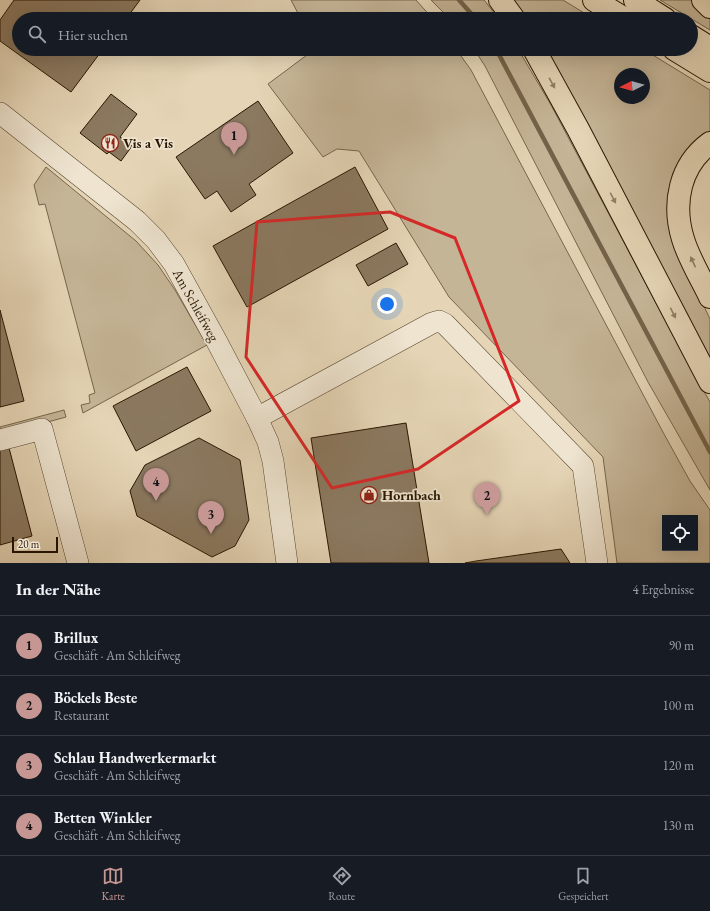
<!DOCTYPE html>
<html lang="de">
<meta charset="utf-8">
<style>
:root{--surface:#171b24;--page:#20242c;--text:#f1f3f6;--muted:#9ea1a6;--line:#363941;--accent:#c59692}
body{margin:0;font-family:"EB Garamond",serif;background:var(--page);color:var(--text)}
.controls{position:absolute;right:12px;bottom:12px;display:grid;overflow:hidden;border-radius:0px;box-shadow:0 4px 16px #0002}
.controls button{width:36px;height:36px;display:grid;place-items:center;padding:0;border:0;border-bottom:1px solid var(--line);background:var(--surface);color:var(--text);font:20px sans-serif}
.compass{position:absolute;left:614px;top:68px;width:36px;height:36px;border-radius:50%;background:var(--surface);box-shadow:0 4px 16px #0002;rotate:264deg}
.scale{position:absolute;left:12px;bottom:10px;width:46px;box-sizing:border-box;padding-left:4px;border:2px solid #291602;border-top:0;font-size:11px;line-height:14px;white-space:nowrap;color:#291602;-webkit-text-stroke:3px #eee4d0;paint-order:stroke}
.you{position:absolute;left:387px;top:304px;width:14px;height:14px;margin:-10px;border:3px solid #fff;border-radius:50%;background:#1a73e8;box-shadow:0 0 0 6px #1a73e833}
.badge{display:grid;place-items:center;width:26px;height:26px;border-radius:50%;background:var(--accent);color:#111;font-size:13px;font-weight:700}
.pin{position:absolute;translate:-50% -33px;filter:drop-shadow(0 1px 2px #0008)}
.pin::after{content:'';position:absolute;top:21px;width:14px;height:12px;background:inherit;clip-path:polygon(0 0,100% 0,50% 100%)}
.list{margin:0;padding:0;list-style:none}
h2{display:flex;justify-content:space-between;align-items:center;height:52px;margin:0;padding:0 16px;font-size:17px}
h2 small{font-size:13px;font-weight:400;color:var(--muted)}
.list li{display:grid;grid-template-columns:26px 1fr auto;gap:12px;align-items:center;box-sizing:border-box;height:60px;padding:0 16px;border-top:1px solid var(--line)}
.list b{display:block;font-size:15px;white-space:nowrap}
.list p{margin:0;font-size:13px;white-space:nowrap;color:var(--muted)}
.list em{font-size:13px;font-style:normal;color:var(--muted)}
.icon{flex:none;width:22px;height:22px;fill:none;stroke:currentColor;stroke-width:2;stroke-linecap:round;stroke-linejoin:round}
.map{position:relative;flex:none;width:710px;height:563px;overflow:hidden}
.search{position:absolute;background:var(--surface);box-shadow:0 4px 16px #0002;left:12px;right:12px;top:12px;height:44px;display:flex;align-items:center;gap:10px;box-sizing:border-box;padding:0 14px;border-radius:22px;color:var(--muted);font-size:15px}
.sheet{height:292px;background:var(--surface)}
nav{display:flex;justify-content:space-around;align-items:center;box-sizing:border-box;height:56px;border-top:1px solid var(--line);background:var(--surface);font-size:11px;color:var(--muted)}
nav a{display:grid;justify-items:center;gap:2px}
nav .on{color:var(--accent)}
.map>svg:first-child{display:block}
.green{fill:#c5b597;stroke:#77664c;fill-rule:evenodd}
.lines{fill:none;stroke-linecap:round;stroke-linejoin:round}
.stream{stroke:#736249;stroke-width:4.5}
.building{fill:#8b7960;stroke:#291602}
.minor-casing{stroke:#58462f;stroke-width:22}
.highway-casing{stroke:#291602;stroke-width:24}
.minor{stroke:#eee4d0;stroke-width:21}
.highway{stroke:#e5d5b6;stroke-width:22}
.oneway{fill:#907f65}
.marked{fill:none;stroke:#d62828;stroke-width:3;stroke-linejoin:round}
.labels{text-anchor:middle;stroke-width:3.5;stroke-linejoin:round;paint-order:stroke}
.poi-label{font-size:14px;font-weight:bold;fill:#291602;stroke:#eee4d0;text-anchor:start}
.street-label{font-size:14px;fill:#291602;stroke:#eee4d0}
</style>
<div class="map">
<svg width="710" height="563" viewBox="0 0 710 563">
<rect width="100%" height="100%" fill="#e5d5b6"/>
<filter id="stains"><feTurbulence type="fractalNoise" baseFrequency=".005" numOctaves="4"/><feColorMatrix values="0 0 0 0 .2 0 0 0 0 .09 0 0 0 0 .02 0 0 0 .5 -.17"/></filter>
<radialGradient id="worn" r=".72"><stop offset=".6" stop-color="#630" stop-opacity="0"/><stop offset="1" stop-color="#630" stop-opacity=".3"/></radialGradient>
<g class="green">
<path d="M291 0H416L433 19H301Z"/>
<path d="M431 0H484L499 19H450Z"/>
<path d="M512 0H563L594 19H525Z"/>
<path d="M660 0H692L710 19V30Z"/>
<path d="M315 49H456L471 70 664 434 690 481 710 510V563H617L603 457 449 297 359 151 337 149 323 157 268 84ZM665 518H695V548H665Z"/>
<path d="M474 49H518L551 105 690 367 710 402V490L648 382 485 66Z"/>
<path d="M544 49H643L710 90V132L703 135 686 152 673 173 668 194 685 266 710 319V361ZM620 74H644V98H620Z"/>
<path d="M46 167 136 241 158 265 175 290 207 345 83 413 81 405 90 403 89 395 95 393 45 204 39 205 34 185Z"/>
<path d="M64 410 66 417 0 435V427Z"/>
</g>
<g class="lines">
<g class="stream">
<path d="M459 0 476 19"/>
<path d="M496 49 710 452"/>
</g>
</g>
<g class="building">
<path d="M14 0H140L126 19H19V49H103L71 92 0 41V20Z"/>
<path d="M111 94 137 114 120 137 132 146 121 161 109 152 107 154 80 133Z"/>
<path d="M258 101 293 153 249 184 256 195 231 212 217 191 205 199 176 157Z"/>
<path d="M355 167 388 229 247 307 213 246Z"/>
<path d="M396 243 408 264 368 286 356 265Z"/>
<path d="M0 310 24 401 0 407Z"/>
<path d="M187 367 211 411 136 451 113 406Z"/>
<path d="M406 423 429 563H331L311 438Z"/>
<path d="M199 438 240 460 249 520 235 546 212 557 137 516 130 491 145 465Z"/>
<path d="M8 444 32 536 0 545V446Z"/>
<path d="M561 549 570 563H465L476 561Z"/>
</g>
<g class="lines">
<g class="minor-casing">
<g id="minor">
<path d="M0 113 137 221 156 240 174 264 216 340 257 418 268 442 273 461 287 563"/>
<path d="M257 418 432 323 439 321 445 324 583 466 597 563"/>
<path d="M0 440 42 429 78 563"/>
</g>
</g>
<g class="highway-casing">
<g id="highway">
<path d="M500 0 514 19"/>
<path d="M594 0 625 19"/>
<path d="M635 0 665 19"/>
<path d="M703 0 710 7"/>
<path d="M691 36 710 48"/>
<path d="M534 49 578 129 710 382"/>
<path d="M674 49 710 71"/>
<path d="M710 143C680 165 672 203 683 239 689 259 701 278 710 297"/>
</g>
</g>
<use href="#minor" class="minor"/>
<use href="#highway" class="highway"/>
</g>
<defs><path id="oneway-solid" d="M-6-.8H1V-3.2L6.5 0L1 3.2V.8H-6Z"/></defs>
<g class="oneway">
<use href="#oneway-solid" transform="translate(552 83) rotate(61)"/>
<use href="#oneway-solid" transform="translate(613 198) rotate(62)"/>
<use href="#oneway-solid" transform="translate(693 262) rotate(-115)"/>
<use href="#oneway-solid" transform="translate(673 313) rotate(63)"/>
</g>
<path class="marked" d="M390 212 455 238 519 401 418 469 332 488 246 357 257 222Z"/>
<defs>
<g id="restaurant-ring" transform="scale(0.9)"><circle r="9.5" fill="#eee4d0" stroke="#8f2418" stroke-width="1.5"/><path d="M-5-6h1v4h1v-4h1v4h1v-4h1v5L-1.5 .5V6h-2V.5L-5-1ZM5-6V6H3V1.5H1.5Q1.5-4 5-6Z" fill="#8f2418"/></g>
<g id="shop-ring" transform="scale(0.9)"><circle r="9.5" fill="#eee4d0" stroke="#8f2418" stroke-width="1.5"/><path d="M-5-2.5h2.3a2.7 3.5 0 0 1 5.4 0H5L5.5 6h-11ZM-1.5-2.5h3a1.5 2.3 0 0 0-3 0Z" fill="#8f2418"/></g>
</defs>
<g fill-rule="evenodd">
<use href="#restaurant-ring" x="110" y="143"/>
<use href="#shop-ring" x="369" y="495"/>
</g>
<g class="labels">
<g class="poi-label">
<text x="123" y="148">Vis a Vis</text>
<text x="382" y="500">Hornbach</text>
</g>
<g class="street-label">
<text transform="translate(196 305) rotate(61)" y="5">Am Schleifweg</text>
</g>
</g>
<rect width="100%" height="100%" filter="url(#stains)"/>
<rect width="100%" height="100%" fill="url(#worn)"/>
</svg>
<div class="controls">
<button><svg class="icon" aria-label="locate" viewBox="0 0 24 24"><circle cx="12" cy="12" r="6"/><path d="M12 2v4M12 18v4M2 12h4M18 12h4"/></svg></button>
</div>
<svg class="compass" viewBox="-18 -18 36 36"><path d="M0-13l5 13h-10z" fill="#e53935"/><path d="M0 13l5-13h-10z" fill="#9ea1a6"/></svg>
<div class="scale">20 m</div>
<div class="you"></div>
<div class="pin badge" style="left:234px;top:155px">1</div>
<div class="pin badge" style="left:487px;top:515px">2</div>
<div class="pin badge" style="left:211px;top:534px">3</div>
<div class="pin badge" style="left:156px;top:501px">4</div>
<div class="search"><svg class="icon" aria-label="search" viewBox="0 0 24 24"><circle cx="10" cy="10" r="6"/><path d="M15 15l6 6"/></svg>Hier suchen</div>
</div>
<section class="sheet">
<h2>In der Nähe<small>4 Ergebnisse</small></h2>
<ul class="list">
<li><span class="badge">1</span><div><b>Brillux</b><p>Geschäft · Am Schleifweg</p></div><em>90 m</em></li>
<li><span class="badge">2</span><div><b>Böckels Beste</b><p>Restaurant</p></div><em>100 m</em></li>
<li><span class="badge">3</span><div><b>Schlau Handwerkermarkt</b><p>Geschäft · Am Schleifweg</p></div><em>120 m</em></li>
<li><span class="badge">4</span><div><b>Betten Winkler</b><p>Geschäft · Am Schleifweg</p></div><em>130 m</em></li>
</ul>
</section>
<nav>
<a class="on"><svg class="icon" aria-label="map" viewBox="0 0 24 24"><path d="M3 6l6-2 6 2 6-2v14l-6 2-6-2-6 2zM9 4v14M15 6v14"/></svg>Karte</a>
<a><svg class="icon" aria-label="directions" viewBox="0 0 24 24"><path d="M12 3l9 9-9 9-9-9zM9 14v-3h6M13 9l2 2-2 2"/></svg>Route</a>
<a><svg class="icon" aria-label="saved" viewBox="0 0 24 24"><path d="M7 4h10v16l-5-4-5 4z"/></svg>Gespeichert</a>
</nav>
